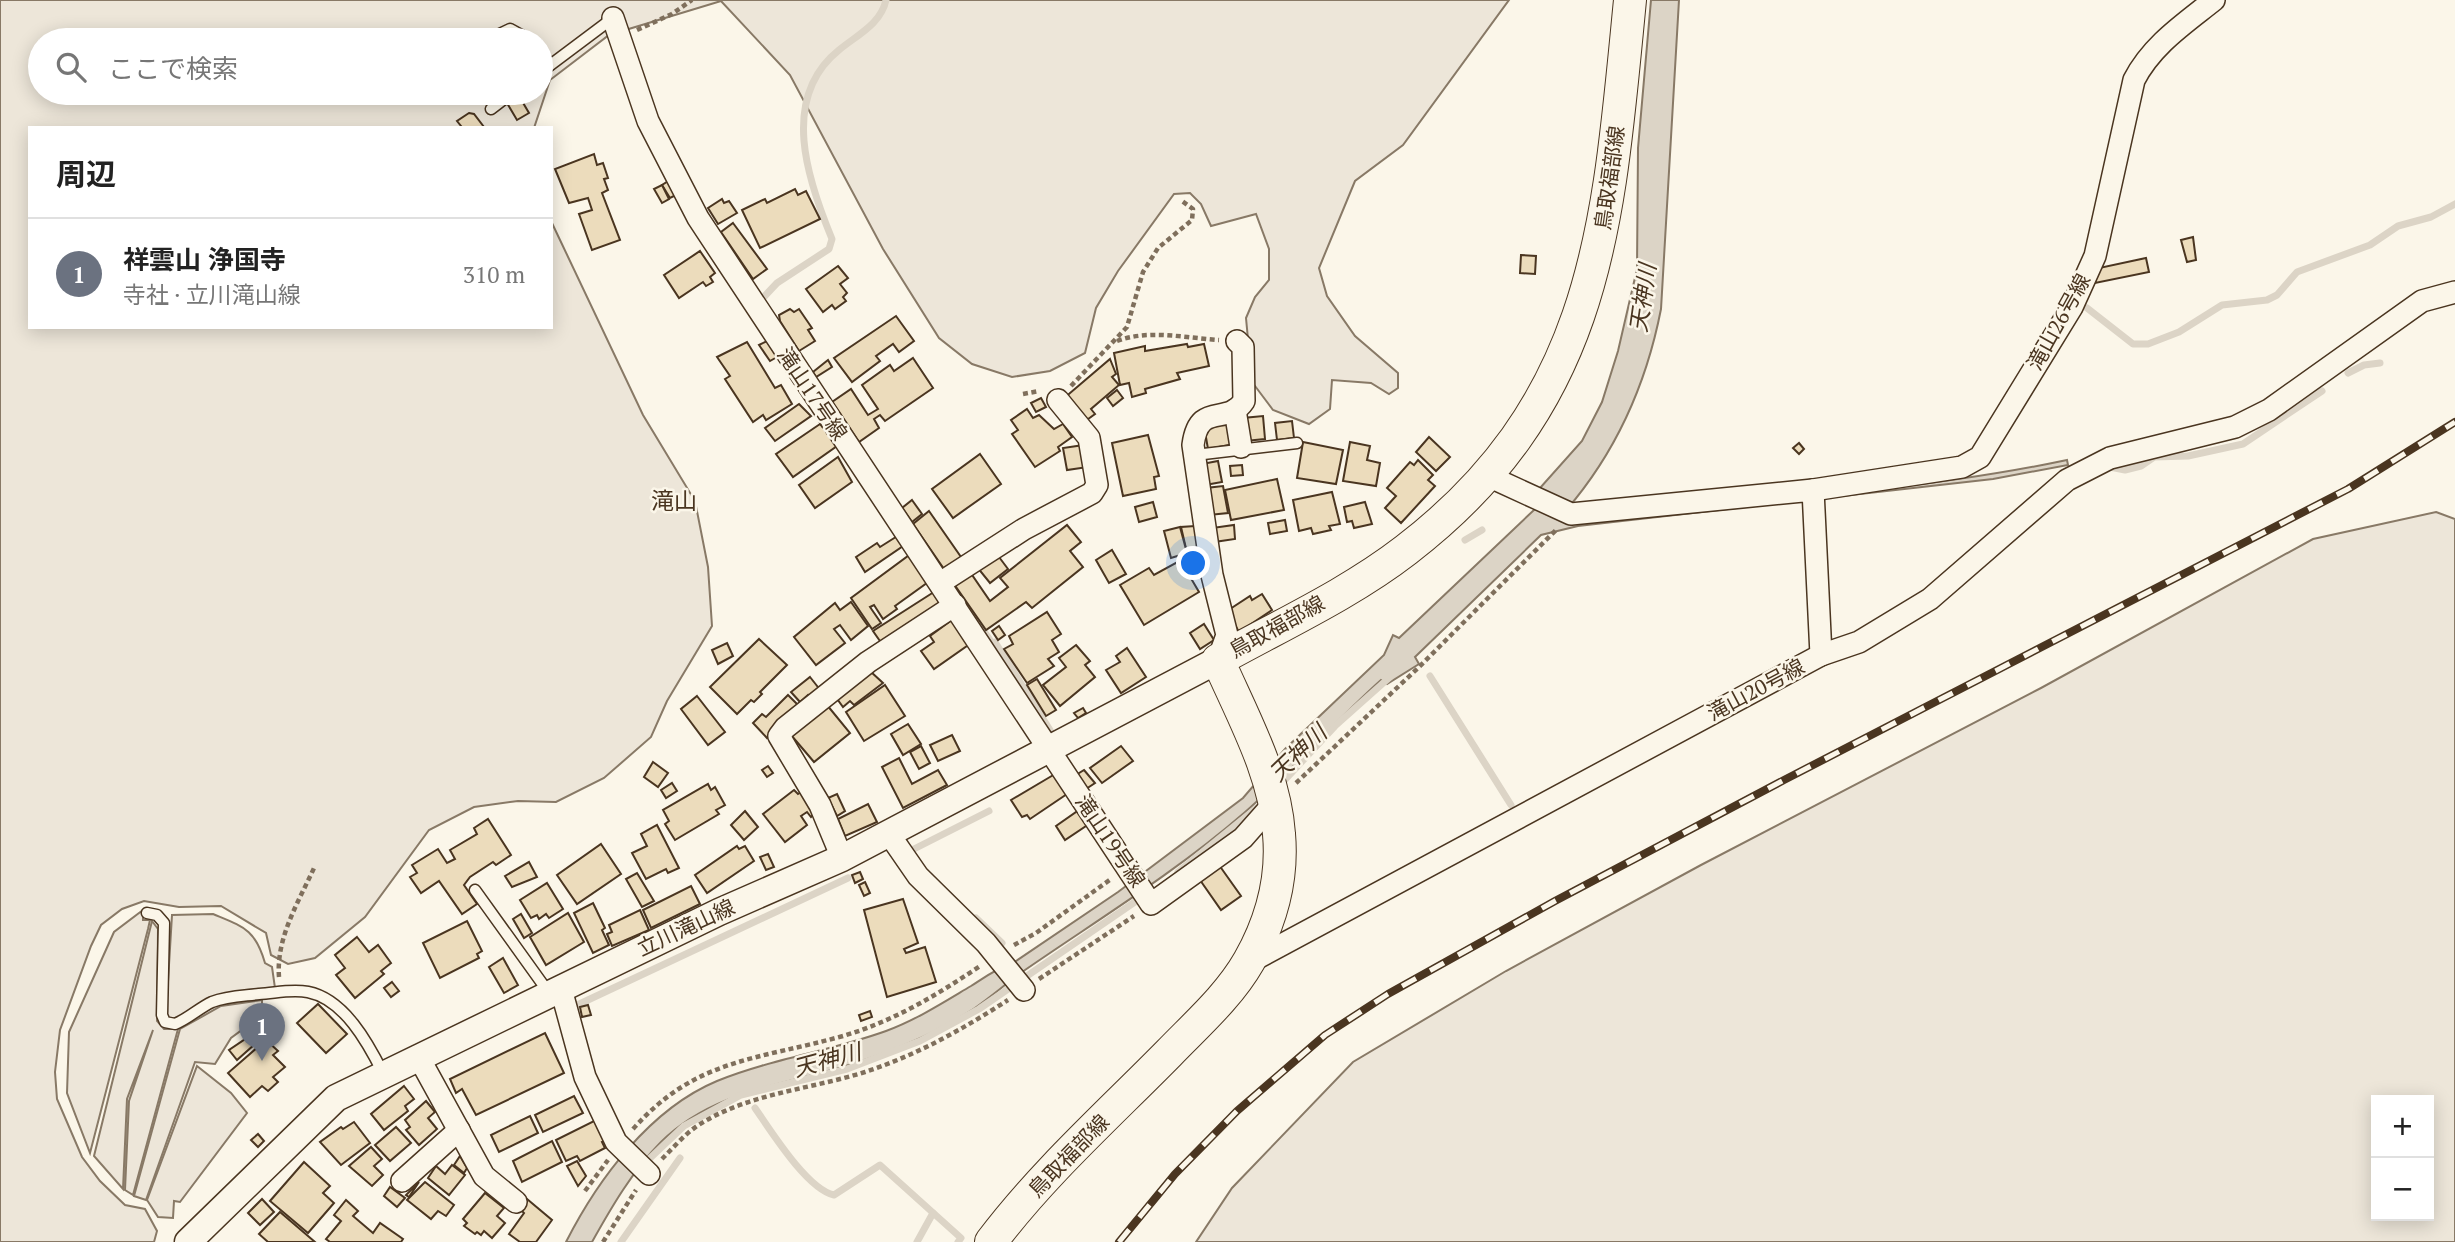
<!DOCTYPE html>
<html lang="ja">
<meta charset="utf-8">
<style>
:root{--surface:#fff;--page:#f2f2f2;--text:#222;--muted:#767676;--line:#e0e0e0;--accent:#111827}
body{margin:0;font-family:"PT Serif","Noto Sans JP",serif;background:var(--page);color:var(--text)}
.controls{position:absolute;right:21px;bottom:21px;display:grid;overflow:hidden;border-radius:0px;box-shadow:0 4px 18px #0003}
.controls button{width:63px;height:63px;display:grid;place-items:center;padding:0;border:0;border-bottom:2px solid var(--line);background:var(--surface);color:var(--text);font:35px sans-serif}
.you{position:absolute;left:1194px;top:564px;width:24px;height:24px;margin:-18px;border:5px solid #fff;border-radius:50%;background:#1a73e8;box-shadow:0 0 0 10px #1a73e833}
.badge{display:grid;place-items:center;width:46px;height:46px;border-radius:50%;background:var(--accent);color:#fff;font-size:23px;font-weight:700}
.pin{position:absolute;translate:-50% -58px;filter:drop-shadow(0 2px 4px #0008)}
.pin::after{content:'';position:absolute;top:37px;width:24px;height:21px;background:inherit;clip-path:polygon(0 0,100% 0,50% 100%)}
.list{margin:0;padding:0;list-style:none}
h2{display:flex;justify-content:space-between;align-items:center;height:91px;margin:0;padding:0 28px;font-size:30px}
h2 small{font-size:23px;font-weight:400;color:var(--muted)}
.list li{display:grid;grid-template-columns:46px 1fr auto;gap:21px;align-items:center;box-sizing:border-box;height:112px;padding:0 28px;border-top:2px solid var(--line)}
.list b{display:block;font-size:26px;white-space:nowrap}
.list p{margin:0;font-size:23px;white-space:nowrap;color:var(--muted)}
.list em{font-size:23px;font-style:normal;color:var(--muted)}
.icon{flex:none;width:38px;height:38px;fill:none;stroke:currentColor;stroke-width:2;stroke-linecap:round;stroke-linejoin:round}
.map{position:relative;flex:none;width:2455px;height:1242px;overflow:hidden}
.search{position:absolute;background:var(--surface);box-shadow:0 4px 18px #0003;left:28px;top:28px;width:525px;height:77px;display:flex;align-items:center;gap:18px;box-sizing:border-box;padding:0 24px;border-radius:38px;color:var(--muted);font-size:26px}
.panel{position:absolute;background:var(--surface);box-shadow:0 4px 18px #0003;left:28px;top:126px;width:525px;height:203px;border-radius:0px}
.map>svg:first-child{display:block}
.green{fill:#ede6d9;stroke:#887966;stroke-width:2;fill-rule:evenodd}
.water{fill:#dcd4c6;stroke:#887966;stroke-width:2}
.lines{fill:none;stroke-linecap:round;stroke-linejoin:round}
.stream{stroke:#dcd4c6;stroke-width:7}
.building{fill:#ecdcbc;stroke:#4a3520;stroke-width:2}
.service-casing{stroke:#4a3520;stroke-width:13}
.minor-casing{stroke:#4a3520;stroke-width:24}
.tertiary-casing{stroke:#4a3520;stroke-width:29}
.primary-casing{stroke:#4a3520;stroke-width:34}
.path{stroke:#7f6f5c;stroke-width:4.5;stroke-dasharray:5 3.5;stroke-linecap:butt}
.service{stroke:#fbf6e9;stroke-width:10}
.minor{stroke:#fbf6e9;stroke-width:21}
.tertiary{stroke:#fbf6e9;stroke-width:26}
.primary{stroke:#fbf6e9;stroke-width:32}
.rail-casing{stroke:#4a3520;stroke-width:8}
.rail{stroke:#fbf6e9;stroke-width:5;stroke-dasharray:16;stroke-linecap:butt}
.labels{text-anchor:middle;stroke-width:5;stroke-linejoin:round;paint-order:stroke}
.street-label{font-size:21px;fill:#4a3520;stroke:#fbf6e9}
.water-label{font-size:23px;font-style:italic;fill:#4a3520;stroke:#fbf6e9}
.neighbourhood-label{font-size:23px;fill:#4a3520;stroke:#fbf6e9}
</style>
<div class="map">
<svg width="2455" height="1242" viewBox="0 0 2455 1242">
<rect width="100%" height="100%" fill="#fbf6e9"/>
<g class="green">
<path d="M0 0H1509L1403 145 1355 181 1319 268 1327 296 1355 336 1398 373V388L1389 394 1371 383 1332 380 1330 409 1309 424 1273 410 1252 382 1246 318 1255 297 1269 280V249L1256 214 1211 226 1201 204 1190 193 1174 194 1118 271 1096 308 1085 353 1050 371 1012 377 972 364 939 338 883 249 790 75 721 1 609 35 550 80 534 128H30V327H551V221L643 415 695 501 708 567 712 626 667 701 651 737 604 778 556 802 518 801 474 807 429 830 365 917 315 958 288 964 271 955 266 933 221 906 179 907 144 901 122 909 101 925 91 946 60 1030 55 1072 57 1099 82 1157 100 1181 125 1205 145 1209 157 1231 154 1242H0ZM40 40H541V93H40Z"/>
<path d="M2436 512 2455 519V1242H1196L1232 1188 1353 1062 1506 971 1701 865 2041 688 2313 539ZM2376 1100H2429V1216H2376Z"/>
<path d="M143 910V920H150L148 929 90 1153 67 1093 69 1032 114 932Z"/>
<path d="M213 914C244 927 255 929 265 963L272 967 275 988 246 990 170 1020 166 1015 172 915Z"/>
<path d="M152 921 158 929 157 1021 164 1029H178L133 1195 125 1190 129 1101 153 1030 127 1099 123 1189 94 1156Z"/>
<path d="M262 1000V1015L231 1038 215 1064 195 1062 146 1200 134 1196 180 1029 221 1006Z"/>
<path d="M197 1066 231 1093 247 1113 180 1202 174 1201 173 1218 158 1217 147 1200Z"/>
</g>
<path class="water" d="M1651 0H1679L1661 309C1646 386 1613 458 1561 516 1729 501 1901 495 2067 460L2068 465 1993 479 1578 526 1541 535 1415 657 1419 664 1387 684 1381 680C1334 722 1292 771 1244 813 1176 872 1099 919 1025 970 1008 982 992 996 975 1008 934 1035 887 1054 839 1068 776 1086 711 1093 661 1142 633 1170 611 1208 592 1242H566C598 1179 650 1109 717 1081 771 1059 831 1051 886 1031 916 1020 944 1002 971 986 985 977 997 968 1013 963L1118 892 1243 798 1285 749 1384 655 1393 635 1399 638 1534 510 1540 488 1582 441 1602 402 1618 351 1637 269 1638 148Z"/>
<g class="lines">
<g class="stream">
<path d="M764 305 761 300 777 283 829 249 832 239C808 181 779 98 839 50 857 35 881 24 886 0"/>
<path d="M2087 308 2133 344H2148L2179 332 2222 305 2267 300 2277 295 2297 272 2370 245 2398 226 2431 217 2455 204"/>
<path d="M2348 373 2364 365 2380 363"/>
<path d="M2110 467 2125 470 2141 466 2154 457 2188 456 2243 444 2322 391"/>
<path d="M1465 540 1482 530"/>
<path d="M974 617 992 643 995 642 1050 730"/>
<path d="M1430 676 1511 805"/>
<path d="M1279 786 1335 726 1390 677"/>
<path d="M913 855 910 851 989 811"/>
<path d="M1178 872 1258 807"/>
<path d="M976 918 1002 943"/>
<path d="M574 1010 573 1007 848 878"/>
<path d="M755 1108C771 1131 807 1189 834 1195L880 1165 961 1238 958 1242"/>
<path d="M646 1162 684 1126 741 1095 847 1069 920 1041 979 1009 1142 897"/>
<path d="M621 1242 680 1158"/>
<path d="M917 1242 933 1213"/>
</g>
</g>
<g class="building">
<path d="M519 96 529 113 517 120 507 103Z"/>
<path d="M469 113 474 114 484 127 458 128 461 126 457 121Z"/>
<path d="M594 154 597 165 603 163 608 178 604 179 608 190 602 193 620 240 592 250 579 214 592 210 588 198 569 203 555 169Z"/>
<path d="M670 180 678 194 670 198 662 185Z"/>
<path d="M662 185 669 199 662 203 654 189Z"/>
<path d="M795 189 798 195 806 191 820 219 760 248 742 210 765 199 767 203Z"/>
<path d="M722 199 724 203 729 201 737 213 718 224 708 208Z"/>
<path d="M733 223 767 269 753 279 721 232Z"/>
<path d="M2193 237 2196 260 2187 262 2181 240Z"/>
<path d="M700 251 715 273 710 277 713 282 706 286 703 282 679 298 664 275Z"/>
<path d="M1521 255 1536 256 1535 274 1520 273Z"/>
<path d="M2146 258 2149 272 2095 283 2099 268Z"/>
<path d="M838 266 848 278 840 284 847 293 843 297 846 301 835 309 832 305 823 312 806 289Z"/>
<path d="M790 309 794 312 799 309 812 328 808 330 815 341 799 351 780 321 779 315Z"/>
<path d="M896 316 914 341 899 352 893 344 876 356 880 361 852 382 834 358Z"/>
<path d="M767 341 777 357 770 361 759 345Z"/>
<path d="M747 342 775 388 781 385 792 404 766 420 763 415 753 422 725 379 730 376 717 357Z"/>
<path d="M1187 344 1188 347 1204 344 1209 366 1177 373 1180 379 1145 389 1146 393 1132 397 1129 383 1120 385 1114 353 1145 346V351Z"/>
<path d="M913 358 933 388 885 421 880 415 874 419 879 428 859 442 832 402 851 389 868 415 878 409 862 385 890 365 894 371Z"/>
<path d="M1110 359 1116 374 1112 377 1119 385 1091 409 1095 414 1084 422 1063 399Z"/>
<path d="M828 360 832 367 816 377 813 372Z"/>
<path d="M1117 390 1123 398 1113 406 1107 398Z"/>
<path d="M1041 398 1046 407 1036 412 1031 403Z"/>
<path d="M799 404 811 416 775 441 765 428Z"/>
<path d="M1027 409 1033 418 1039 415 1054 429 1063 424 1072 437 1058 447 1060 451 1035 467 1012 434 1018 430 1011 420Z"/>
<path d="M1263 416 1265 439 1245 441 1243 418Z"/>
<path d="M1230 421 1234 444 1208 449 1204 426Z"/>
<path d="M1292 421 1294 438 1277 440 1275 423Z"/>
<path d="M820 424 837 446 793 477 776 454Z"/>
<path d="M1148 435 1159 476 1154 477 1156 489 1123 496 1112 443Z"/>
<path d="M1429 437 1450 457 1436 471 1416 452Z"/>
<path d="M1303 442 1343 450 1336 484 1297 478Z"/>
<path d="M1350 442 1370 446 1367 460 1380 463 1376 486 1343 481Z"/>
<path d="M1799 443 1804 449 1799 454 1793 448Z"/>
<path d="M1084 445 1088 467 1067 470 1063 448Z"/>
<path d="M980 454 1001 484 953 518 932 489Z"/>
<path d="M838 457 852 482 815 508 799 485Z"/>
<path d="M1418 460 1433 475 1428 480 1435 486 1401 523 1385 508 1396 496 1387 488 1410 462 1414 465Z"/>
<path d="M1218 461 1222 482 1205 485 1202 464Z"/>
<path d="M1242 465 1243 475 1231 476 1230 466Z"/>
<path d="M1277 479 1284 510 1231 520 1225 490Z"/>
<path d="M1223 486 1228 513 1209 515 1206 488Z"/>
<path d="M1332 492 1340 524 1329 526 1331 530 1313 534 1311 528 1299 531 1293 500Z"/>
<path d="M912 500 922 514 912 522 902 508Z"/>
<path d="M1153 502 1157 517 1139 522 1135 507Z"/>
<path d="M1365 502 1372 524 1354 528 1352 521 1347 522 1344 507Z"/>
<path d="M929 511 961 557 944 569 913 524Z"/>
<path d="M1285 520 1287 531 1270 534 1268 523Z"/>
<path d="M1067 525 1081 542 1070 551 1083 567 1032 608 1026 602 986 630 954 584 970 572 990 601 1008 587 1000 578Z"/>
<path d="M1234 525 1235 539 1214 542 1212 528Z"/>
<path d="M1195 526 1201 555 1188 557 1181 527Z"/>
<path d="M1180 527 1187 553 1171 558 1164 531Z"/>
<path d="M899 535 906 544 865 572 856 557 877 543 880 547Z"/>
<path d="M1112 550 1126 574 1109 583 1096 560Z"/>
<path d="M912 553 931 580 895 606 897 609 883 619 874 605 870 607 881 623 872 629 851 598Z"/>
<path d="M996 553 1008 569 990 583 977 567Z"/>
<path d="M1183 559 1195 572 1189 575 1199 592 1144 625 1120 585 1149 568 1154 575Z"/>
<path d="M937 590 946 602 882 644 873 631Z"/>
<path d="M1262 594 1272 610 1239 632 1227 611 1250 596 1252 600Z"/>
<path d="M851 602 868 626 851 640 840 625 834 629 845 643 816 665 794 637 835 603 840 610Z"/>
<path d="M1047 612 1061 634 1052 640 1059 652 1048 659 1054 666 1027 683 1004 649 1013 644 1009 636Z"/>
<path d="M956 617 974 641 934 669 921 651 934 642 930 636Z"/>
<path d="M1204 624 1214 640 1200 649 1190 633Z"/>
<path d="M999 626 1005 635 998 640 992 631Z"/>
<path d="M759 639 787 665 760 692 762 694 754 702 751 700 737 714 710 687Z"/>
<path d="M727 643 733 656 718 664 712 650Z"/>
<path d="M1076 645 1090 661 1085 665 1095 677 1060 706 1043 685 1066 667 1059 658Z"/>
<path d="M1127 648 1146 677 1121 693 1106 670 1120 662 1116 656Z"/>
<path d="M870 671 883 683 854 705 850 701 843 707 835 696Z"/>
<path d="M810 677 821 691 811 699 808 695 800 702 791 692Z"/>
<path d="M1037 679 1056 710 1046 716 1027 685Z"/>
<path d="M885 685 905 716 864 741 846 712Z"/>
<path d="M788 695 801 708 767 738 753 723 762 714 766 717Z"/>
<path d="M697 696 725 732 708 745 681 709Z"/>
<path d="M827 705 850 733 814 762 791 735Z"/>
<path d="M1083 708 1086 713 1078 718 1074 713Z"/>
<path d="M908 724 921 744 903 755 891 734Z"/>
<path d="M952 735 960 751 938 761 930 745Z"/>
<path d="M921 746 930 763 919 769 910 752Z"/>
<path d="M1121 746 1133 761 1102 783 1090 768Z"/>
<path d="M899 758 912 784 938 770 947 785 903 808 882 767Z"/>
<path d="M653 762 668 773 658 787 644 777Z"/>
<path d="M768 766 773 773 767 777 762 770Z"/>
<path d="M1084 770 1095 783 1086 789 1076 775Z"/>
<path d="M1055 774 1067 794 1030 819 1027 815 1022 817 1011 800Z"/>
<path d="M672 783 677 791 666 798 661 790Z"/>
<path d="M708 784 711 790 715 787 725 805 716 810 719 814 675 840 665 824 669 821 663 810Z"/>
<path d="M794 790 798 794 804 790 816 812 811 817 807 812 801 816 807 825 785 842 763 814Z"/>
<path d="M837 794 845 811 837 816 828 798Z"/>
<path d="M868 804 877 822 845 836 838 819Z"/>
<path d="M1079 810 1089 824 1065 840 1056 826Z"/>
<path d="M745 811 758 827 744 840 731 825Z"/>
<path d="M488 819 511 855 496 865 493 862 470 877 464 885 477 904 462 914 439 881 421 893 410 877 417 873 412 865 438 849 447 863 455 859 450 850 477 834 474 828Z"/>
<path d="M657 825 679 868 668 873 666 869 646 879 632 853 647 846 641 834Z"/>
<path d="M601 844 621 874 577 904 557 875Z"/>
<path d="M737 846 739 849 745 846 754 861 707 893 695 875Z"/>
<path d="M768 854 774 867 766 870 760 857Z"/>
<path d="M529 862 537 877 512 887 505 876Z"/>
<path d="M1219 865 1241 896 1221 910 1200 880Z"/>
<path d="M860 872 863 879 855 883 852 875Z"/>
<path d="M637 873 654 901 642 907 626 879Z"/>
<path d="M865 882 870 893 864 896 859 885Z"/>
<path d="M547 883 563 909 549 918 546 914 539 919 537 915 531 918 520 900Z"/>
<path d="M691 886 700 904 651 928 643 910Z"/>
<path d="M903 899 918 943 904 949 906 953 925 947 936 982 887 997 864 910Z"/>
<path d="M593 903 605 928 602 930 609 945 593 953 574 913Z"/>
<path d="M640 910 649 930 612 946 607 934 612 932 609 925Z"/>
<path d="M568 913 584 942 546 965 530 937Z"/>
<path d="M521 914 532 933 524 938 513 919Z"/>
<path d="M467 921 482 951 477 954 479 958 440 978 423 943Z"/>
<path d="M357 937 369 952 378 945 391 963 381 971 384 974 355 998 336 975 345 968 335 955Z"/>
<path d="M503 958 518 985 504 993 489 967Z"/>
<path d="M392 982 399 991 391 997 384 988Z"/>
<path d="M318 1004 347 1034 326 1053 297 1023Z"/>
<path d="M588 1005 591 1015 582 1017 580 1007Z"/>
<path d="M870 1011 872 1017 861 1021 859 1015Z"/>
<path d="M260 1029 265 1035 237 1060 229 1050Z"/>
<path d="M545 1033 564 1073 476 1115 462 1089 456 1093 450 1079Z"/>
<path d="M266 1040 278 1051 273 1055 285 1067 273 1077 278 1082 268 1091 262 1086 250 1097 228 1073Z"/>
<path d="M404 1086 414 1099 405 1106 408 1111 384 1130 371 1114Z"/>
<path d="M574 1096 583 1113 543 1132 535 1115Z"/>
<path d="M426 1101 435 1112 428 1118 437 1129 419 1145 406 1130 410 1127 405 1120Z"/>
<path d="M530 1116 538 1133 499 1152 491 1135Z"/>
<path d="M596 1120 606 1140 602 1142 605 1148 580 1161 577 1156 566 1161 556 1140Z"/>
<path d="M354 1122 370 1143 341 1165 320 1142 341 1127 343 1129Z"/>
<path d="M396 1127 411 1143 390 1161 375 1145Z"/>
<path d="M258 1134 264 1141 258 1147 251 1140Z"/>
<path d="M552 1141 562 1162 522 1182 513 1161Z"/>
<path d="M371 1147 382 1159 374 1166 383 1175 372 1186 349 1166Z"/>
<path d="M460 1156 467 1168 464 1173 454 1165Z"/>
<path d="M577 1161 586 1176 578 1186 567 1166Z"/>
<path d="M304 1162 330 1186 323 1193 334 1203 308 1233 270 1201Z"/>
<path d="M452 1165 465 1175 449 1195 428 1178 436 1166 445 1174Z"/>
<path d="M419 1182 409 1197 406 1195Z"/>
<path d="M425 1182 454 1205 446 1216 438 1211 431 1219 407 1200Z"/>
<path d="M390 1187 405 1198 397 1207 384 1196Z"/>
<path d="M485 1193 504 1208 497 1216 505 1223 492 1238 484 1231 481 1235 477 1232 475 1234 464 1226 467 1223 463 1219Z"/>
<path d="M262 1199 274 1212 260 1225 248 1213Z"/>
<path d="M527 1199 552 1220 536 1242H520L509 1234 524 1213 520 1209Z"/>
<path d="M346 1200 358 1211 353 1216 373 1233 380 1223 403 1239 401 1242H330L326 1239 341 1221 334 1215Z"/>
<path d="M280 1212 315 1242H268L259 1234Z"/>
</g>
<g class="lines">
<g class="service-casing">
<g id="service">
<path d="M487 40 510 29 530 40"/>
<path d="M541 53 550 65"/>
<path d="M541 72 613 18"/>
<path d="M491 109 512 93"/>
<path d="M1195 455 1297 443"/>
<path d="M475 890 549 993"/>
<path d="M147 913 157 915 164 923 162 1015 165 1022 175 1024C188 1019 199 1008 212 1002 227 996 243 996 259 994 276 993 291 989 308 992 344 999 368 1043 383 1073"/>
</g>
</g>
<g class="minor-casing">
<g id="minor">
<path d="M613 18 648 121 698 218 1151 904 1243 838 1274 803"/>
<path d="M1235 410 1241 447"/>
<path d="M1813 490 1962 467 1980 457 2072 307 2095 256 2134 80C2152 45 2184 24 2214 0"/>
<path d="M940 583 1024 529 1092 493 1097 485 1089 438 1058 400"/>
<path d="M1821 655 1859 642 1930 599 2067 480 2110 458 2235 427 2269 410 2422 301 2455 292"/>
<path d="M1218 660 1227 635 1212 575 1193 445C1199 400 1227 427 1244 401L1243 347 1237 341"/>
<path d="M889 834 918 876 986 943 1024 990"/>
<path d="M842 858 820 805 779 736 785 728 868 662 955 605"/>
<path d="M1248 963 1821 655 1813 490 1571 514 1486 475"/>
<path d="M561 989 585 1077 616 1142 649 1174"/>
<path d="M418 1056 484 1176 516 1202"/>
<path d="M402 1181 459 1130"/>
</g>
</g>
<g class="tertiary-casing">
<path id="tertiary" d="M188 1242 336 1098 719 912 842 858 1218 660"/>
</g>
<g class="primary-casing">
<path id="primary" d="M991 1242C1043 1173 1109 1114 1169 1053 1197 1024 1229 996 1249 961 1271 922 1283 879 1279 834 1275 773 1242 715 1218 660 1281 625 1349 594 1406 550 1600 401 1608 224 1630 0"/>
</g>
<g class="path">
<path d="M637 30 672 14 692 0"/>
<path d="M1117 341C1149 329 1185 338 1219 340"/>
<path d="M1071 386 1127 327 1143 272 1158 248 1192 220 1193 209 1182 201"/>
<path d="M1023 394 1039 391"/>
<path d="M1296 783 1418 668 1556 530"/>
<path d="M1014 945 1036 933 1111 879"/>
<path d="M279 977C276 938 298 903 314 868"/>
<path d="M1039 979 1134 916"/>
<path d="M633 1129C696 1058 757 1060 843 1036 894 1021 937 995 980 966"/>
<path d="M662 1159C673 1148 684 1135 697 1126 748 1093 808 1090 865 1072 917 1055 963 1029 1008 1000"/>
<path d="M585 1191 608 1160"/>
<path d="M603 1242 636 1190"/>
</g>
<use href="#service" class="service"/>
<use href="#minor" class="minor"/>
<use href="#tertiary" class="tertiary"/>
<use href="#primary" class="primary"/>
<g class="rail-casing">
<path id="rail" d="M1119 1242 1175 1174 1237 1111 1325 1035 1388 994 1555 901 1784 780 2348 489 2455 422"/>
</g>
<use href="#rail" class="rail"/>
</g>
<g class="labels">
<g class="street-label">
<text transform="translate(1610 178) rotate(-82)" y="7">鳥取福部線</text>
<text transform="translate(2059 322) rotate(-61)" y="7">滝山26号線</text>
<text transform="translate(812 394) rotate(56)" y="7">滝山17号線</text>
<text transform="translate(1277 627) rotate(-29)" y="7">鳥取福部線</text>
<text transform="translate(1756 690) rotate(-28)" y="7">滝山20号線</text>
<text transform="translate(1110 841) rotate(56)" y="7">滝山19号線</text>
<text transform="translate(686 928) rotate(-25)" y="7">立川滝山線</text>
<text transform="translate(1069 1156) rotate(-46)" y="7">鳥取福部線</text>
</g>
<g class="water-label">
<text transform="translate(1643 298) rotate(-82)" y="8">天神川</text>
<text transform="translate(1298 753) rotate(-44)" y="8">天神川</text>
<text transform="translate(827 1060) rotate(-15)" y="8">天神川</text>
</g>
<g class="neighbourhood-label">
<text x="674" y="509">滝山</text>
</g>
</g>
</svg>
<div class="controls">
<button>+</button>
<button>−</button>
</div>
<div class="you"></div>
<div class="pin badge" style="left:262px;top:1061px;background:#6b7280">1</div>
<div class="search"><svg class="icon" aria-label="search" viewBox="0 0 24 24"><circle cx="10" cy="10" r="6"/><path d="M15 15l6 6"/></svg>ここで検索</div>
<section class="panel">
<h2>周辺<small></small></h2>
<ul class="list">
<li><span class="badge" style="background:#6b7280">1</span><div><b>祥雲山 浄国寺</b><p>寺社 · 立川滝山線</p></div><em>310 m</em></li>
</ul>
</section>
</div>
